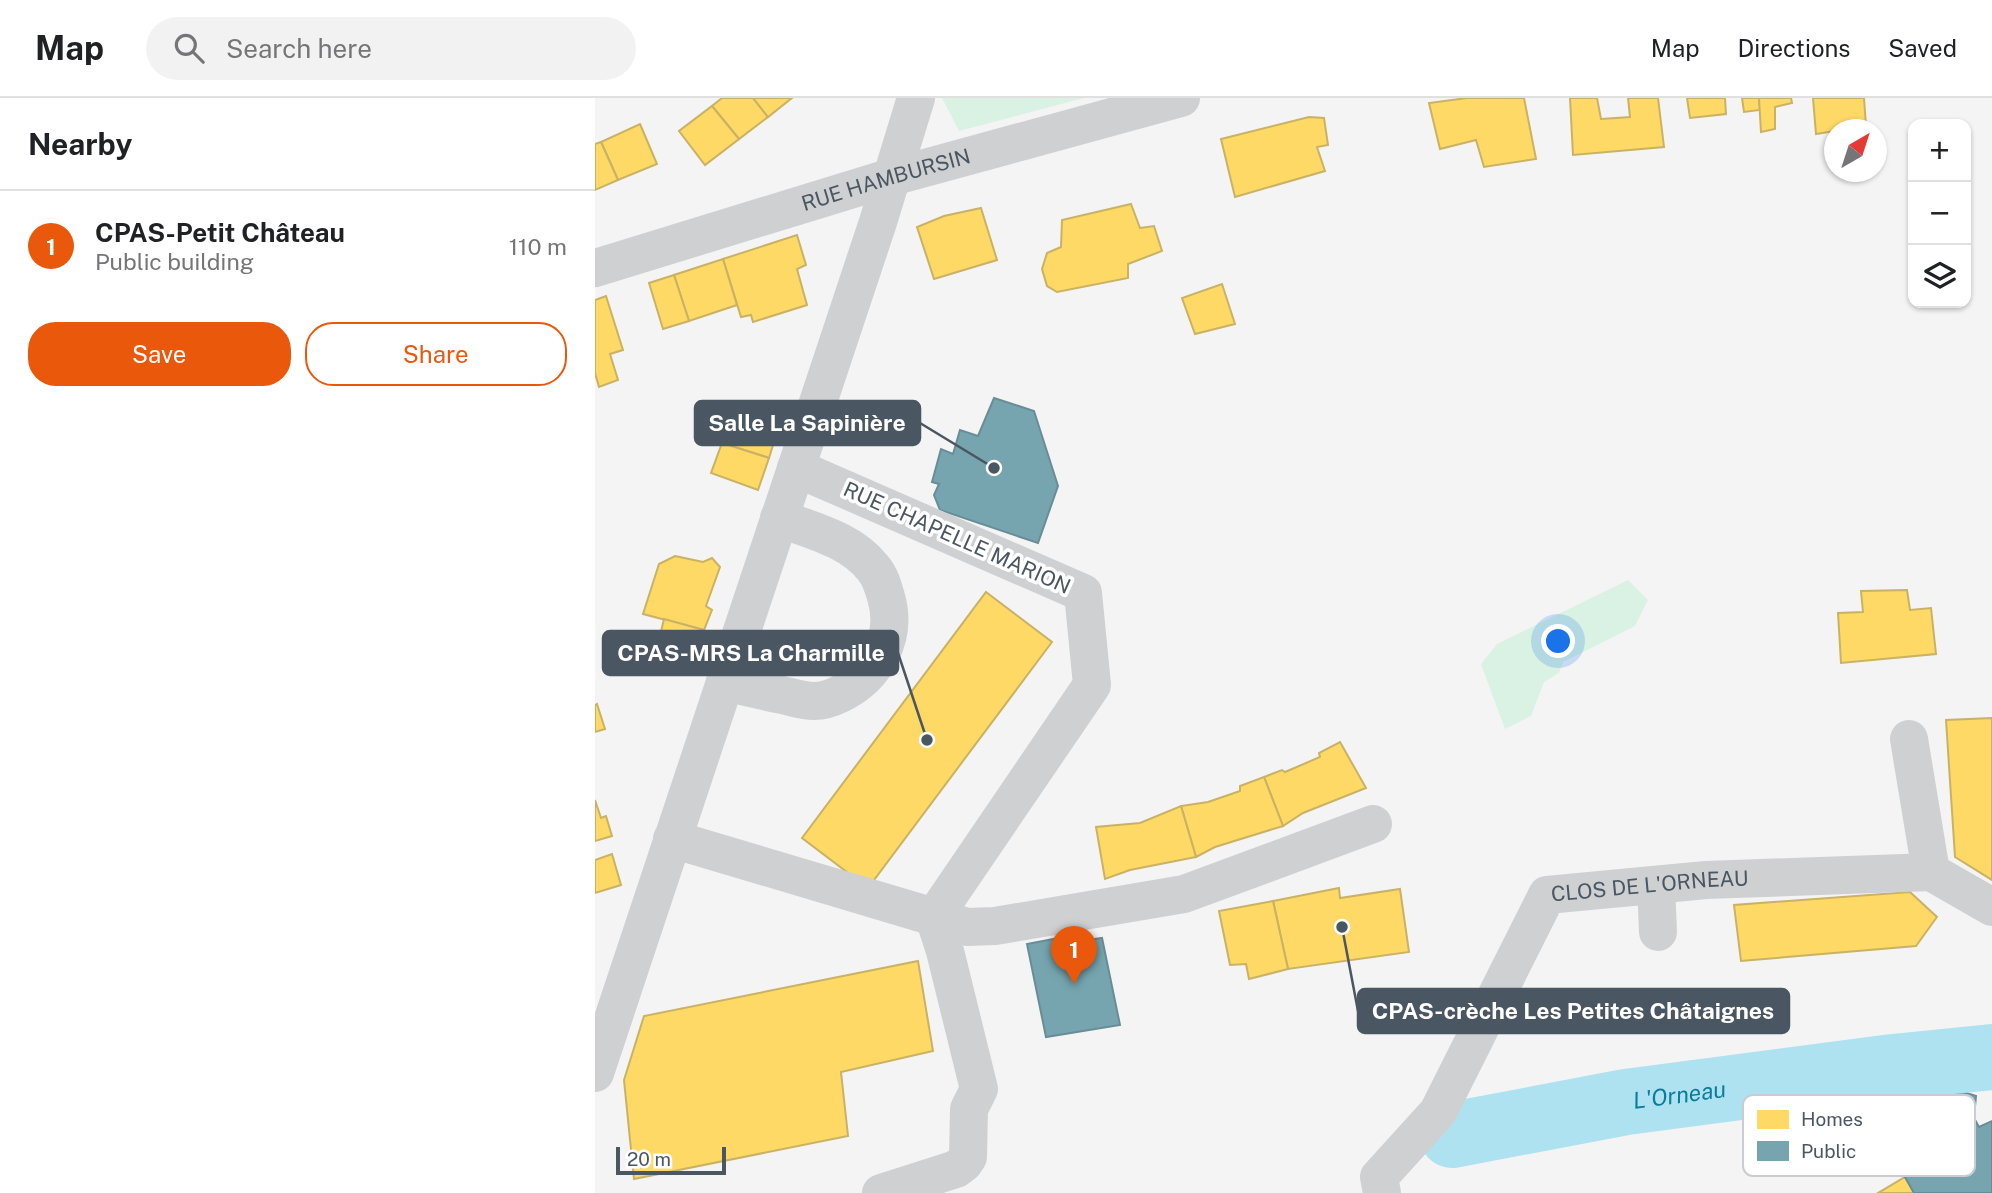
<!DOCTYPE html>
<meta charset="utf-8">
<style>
:root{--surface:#fff;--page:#f2f2f2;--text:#202124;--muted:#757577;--line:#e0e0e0;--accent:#ea580c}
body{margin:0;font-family:"Public Sans",sans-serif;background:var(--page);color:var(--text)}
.controls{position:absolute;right:21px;top:21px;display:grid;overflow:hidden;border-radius:14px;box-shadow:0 2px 5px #0004}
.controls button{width:63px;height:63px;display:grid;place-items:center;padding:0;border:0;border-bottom:2px solid var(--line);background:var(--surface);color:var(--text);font:35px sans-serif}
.compass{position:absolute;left:1229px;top:21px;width:63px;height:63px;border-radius:50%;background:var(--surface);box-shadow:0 2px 5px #0004;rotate:39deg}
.scale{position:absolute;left:21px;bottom:18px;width:110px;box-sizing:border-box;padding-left:7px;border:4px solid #4a5661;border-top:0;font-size:19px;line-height:24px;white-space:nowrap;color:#4a5661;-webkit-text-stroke:5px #fff;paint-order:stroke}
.you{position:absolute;left:964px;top:544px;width:24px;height:24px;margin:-18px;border:5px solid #fff;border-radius:50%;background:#1a73e8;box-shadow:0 0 0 10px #1a73e833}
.badge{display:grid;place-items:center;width:46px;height:46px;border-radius:50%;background:var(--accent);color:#fff;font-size:23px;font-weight:700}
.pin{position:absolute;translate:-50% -58px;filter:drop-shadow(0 2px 4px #0008)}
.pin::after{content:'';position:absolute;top:37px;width:24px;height:21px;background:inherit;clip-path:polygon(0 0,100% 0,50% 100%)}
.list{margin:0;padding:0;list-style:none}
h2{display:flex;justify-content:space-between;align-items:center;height:91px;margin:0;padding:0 28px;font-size:30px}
h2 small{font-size:23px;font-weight:400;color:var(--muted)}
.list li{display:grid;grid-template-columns:46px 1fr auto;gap:21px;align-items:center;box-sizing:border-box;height:112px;padding:0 28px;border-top:2px solid var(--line)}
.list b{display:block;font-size:26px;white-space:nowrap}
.list p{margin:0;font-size:23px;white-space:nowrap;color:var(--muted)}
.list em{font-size:23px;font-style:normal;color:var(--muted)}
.actions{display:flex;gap:14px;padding:21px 28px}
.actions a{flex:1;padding:16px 0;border:2px solid var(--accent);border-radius:28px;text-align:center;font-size:24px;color:var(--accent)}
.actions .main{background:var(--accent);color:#fff}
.icon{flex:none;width:38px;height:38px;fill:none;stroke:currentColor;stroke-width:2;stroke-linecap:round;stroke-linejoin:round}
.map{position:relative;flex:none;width:1397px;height:1095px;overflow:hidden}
header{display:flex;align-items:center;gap:42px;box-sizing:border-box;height:98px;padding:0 35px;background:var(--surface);border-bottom:2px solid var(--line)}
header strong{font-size:33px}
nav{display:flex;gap:38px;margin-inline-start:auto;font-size:24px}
.search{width:490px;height:63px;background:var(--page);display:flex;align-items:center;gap:18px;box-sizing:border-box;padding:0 24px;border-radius:38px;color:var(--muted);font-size:26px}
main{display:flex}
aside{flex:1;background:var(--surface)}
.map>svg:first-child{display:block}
.green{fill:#d9f2e3}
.homes{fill:#ffd966;stroke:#c9b264;stroke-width:2}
.public{fill:#76a5af;stroke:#698d98;stroke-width:2}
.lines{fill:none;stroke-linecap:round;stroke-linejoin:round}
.river{stroke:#aee2f0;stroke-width:66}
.minor{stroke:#ced0d2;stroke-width:38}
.labels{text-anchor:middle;stroke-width:7;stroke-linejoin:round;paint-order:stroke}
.street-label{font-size:21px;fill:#4a5661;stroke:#fff}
.water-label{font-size:23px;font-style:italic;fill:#0c7c9b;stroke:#fff}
.key{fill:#fff;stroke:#c9ccd0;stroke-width:2}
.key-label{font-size:19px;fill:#4a5661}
.leader{fill:none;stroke:#4a5661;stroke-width:2.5}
.callout-dot{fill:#4a5661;stroke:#fff;stroke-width:2.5}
.callout{fill:#4a5661;stroke:#4a5661;stroke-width:2.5}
.callout-label{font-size:23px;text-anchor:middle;font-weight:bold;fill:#fff}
</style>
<header>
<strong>Map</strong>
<div class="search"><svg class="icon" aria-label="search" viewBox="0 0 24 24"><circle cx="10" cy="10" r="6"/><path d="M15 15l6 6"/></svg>Search here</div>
<nav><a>Map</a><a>Directions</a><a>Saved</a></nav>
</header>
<main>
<aside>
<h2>Nearby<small></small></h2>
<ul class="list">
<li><span class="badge">1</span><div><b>CPAS-Petit Château</b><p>Public building</p></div><em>110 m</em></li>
</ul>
<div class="actions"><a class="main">Save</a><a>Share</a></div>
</aside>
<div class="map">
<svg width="1397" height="1095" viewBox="0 0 1397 1095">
<rect width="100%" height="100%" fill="#f4f4f4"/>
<g class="green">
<path d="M347 0H489L364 33Z"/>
<path d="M1033 482 1053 502 1040 528 968 564 964 575 949 584 936 618 910 631 886 566 902 546Z"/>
</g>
<g class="homes">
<path d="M127 0H158L173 19 144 41 117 8Z"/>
<path d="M158 0H197L173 19Z"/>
<path d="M872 0H929L941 61 889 69 881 42 845 51 834 5Z"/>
<path d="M975 0H1002L1006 21 1035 19 1033 0H1063L1069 49 978 57Z"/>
<path d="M1092 0H1130L1131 16 1095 20Z"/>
<path d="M1147 0H1164L1165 12 1149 14Z"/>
<path d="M1164 0H1196L1197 5 1180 9V31L1166 34Z"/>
<path d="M1218 0H1269L1271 28 1221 36Z"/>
<path d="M117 8 144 41 110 67 84 33Z"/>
<path d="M714 19 729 20 733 47 722 49 730 73 640 99 626 41Z"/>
<path d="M45 26 62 66 23 82 6 44Z"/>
<path d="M6 44 23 82 0 92V46Z"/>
<path d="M536 106 545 130 559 128 567 153 533 166V180L462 194 452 188 447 171 452 155 466 149 467 122Z"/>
<path d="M386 110 402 162 339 181 322 129 349 118Z"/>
<path d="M202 137 211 167 202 171 212 207 158 224 156 217 146 219 128 161Z"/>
<path d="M128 161 142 207 94 223 79 177Z"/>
<path d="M79 177 94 223 68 231 54 185Z"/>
<path d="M627 186 640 226 600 236 587 200Z"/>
<path d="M11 198 28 252 15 256 23 282 4 289 0 275V202Z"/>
<path d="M136 315 183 331 174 360 127 345Z"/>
<path d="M127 345 174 360 163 392 116 375Z"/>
<path d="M80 458 108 464 117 460 125 469 111 508 117 512 109 532 48 516 64 466Z"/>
<path d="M1312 492 1315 512 1336 510 1341 556 1246 565 1243 515 1268 514 1266 493Z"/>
<path d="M391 494 457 544 273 790 207 740Z"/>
<path d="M69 521 109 532 102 566 61 554Z"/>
<path d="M2 606 10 631 0 634V607Z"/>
<path d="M1397 620V782L1360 759 1351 622Z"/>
<path d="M745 644 771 690 708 715 688 728 669 679 687 672 690 674 725 659 724 655Z"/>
<path d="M669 679 688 728 620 749 601 759 586 708 613 704 645 693V688Z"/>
<path d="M0 702 6 720 11 718 17 738 0 743Z"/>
<path d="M586 708 601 759 535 772 510 781 501 729 545 725Z"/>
<path d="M17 756 26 787 0 795V762Z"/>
<path d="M744 790 745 800 805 791 814 854 693 871 678 803Z"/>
<path d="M1315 794 1342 819 1321 848 1146 863 1139 807Z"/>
<path d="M678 803 693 871 654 881 651 866 635 867 624 813Z"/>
<path d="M323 863 338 953 246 974 253 1038 39 1081 29 982 49 918Z"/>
<path d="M1310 1079 1319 1095H1283Z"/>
</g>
<g class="public">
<path d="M399 300 439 313 463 388 443 445 345 412 339 397 344 386 337 384 346 351 358 356 365 332 383 338Z"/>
<path d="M464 840 466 846 507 840 525 927 451 939 432 846Z"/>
<path d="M1301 973 1381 998 1379 1020 1384 1029 1397 1023V1095H1319L1310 1079 1235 1005 1248 978Z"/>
</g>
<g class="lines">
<path class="river" id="s1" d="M857 1037 1031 1004 1298 969 1397 959"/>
<g class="minor">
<path id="s2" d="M0 170 297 79 586 0"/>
<path d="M130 584C149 589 168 593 187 597 197 599 209 603 219 603 227 603 237 600 245 596 281 579 303 539 291 499 288 488 285 478 278 470 255 441 217 433 184 420"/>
<path d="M1314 641 1336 774 1397 809"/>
<path d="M77 741 339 819 497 587 488 495 201 370"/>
<path d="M1061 787 1063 834"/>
<path d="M339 819 372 829 400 828 589 796 778 726"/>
<path d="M0 975 283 124 321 0"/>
<path d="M286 1095 361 1071 369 1065 373 1059 374 1011 384 991 350 853 339 819"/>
<path id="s3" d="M787 1095 784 1079 843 1014 952 797 1111 782 1336 774"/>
</g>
</g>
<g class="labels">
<g class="street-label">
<text dy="7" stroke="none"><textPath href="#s2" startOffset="304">RUE HAMBURSIN</textPath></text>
<text transform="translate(362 440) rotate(24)" y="7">RUE CHAPELLE MARION</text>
<text dy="7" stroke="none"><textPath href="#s3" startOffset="450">CLOS DE L'ORNEAU</textPath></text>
</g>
<g class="water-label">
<text dy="8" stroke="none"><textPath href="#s1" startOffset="231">L'Orneau</textPath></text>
</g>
</g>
<rect x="1148" y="997" width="232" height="81" rx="10" class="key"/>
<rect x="1162" y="1012" width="32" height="19" fill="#ffd966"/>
<rect x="1162" y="1043" width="32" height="20" fill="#76a5af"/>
<g class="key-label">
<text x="1206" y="1028">Homes</text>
<text x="1206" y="1060">Public</text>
</g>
<path class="leader" d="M399 370L325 325M332 642L303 555M747 829L763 913"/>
<g class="callout-dot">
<circle cx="399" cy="370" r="7"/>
<circle cx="332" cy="642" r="7"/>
<circle cx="747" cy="829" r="7"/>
</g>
<g class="callout">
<rect x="100" y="303" width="225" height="44" rx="7"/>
<rect x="8" y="533" width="295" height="44" rx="7"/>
<rect x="763" y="891" width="431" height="44" rx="7"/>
</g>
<g class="callout-label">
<text x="212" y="333">Salle La Sapinière</text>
<text x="156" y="563">CPAS-MRS La Charmille</text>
<text x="978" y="921">CPAS-crèche Les Petites Châtaignes</text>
</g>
</svg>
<div class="controls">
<button>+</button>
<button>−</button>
<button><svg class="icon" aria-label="layers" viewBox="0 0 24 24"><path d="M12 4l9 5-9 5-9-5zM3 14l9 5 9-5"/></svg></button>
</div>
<svg class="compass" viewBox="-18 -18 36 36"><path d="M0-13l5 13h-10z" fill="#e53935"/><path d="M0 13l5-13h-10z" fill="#757577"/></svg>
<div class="scale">20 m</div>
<div class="you"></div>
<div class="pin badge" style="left:479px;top:886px">1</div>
</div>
</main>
